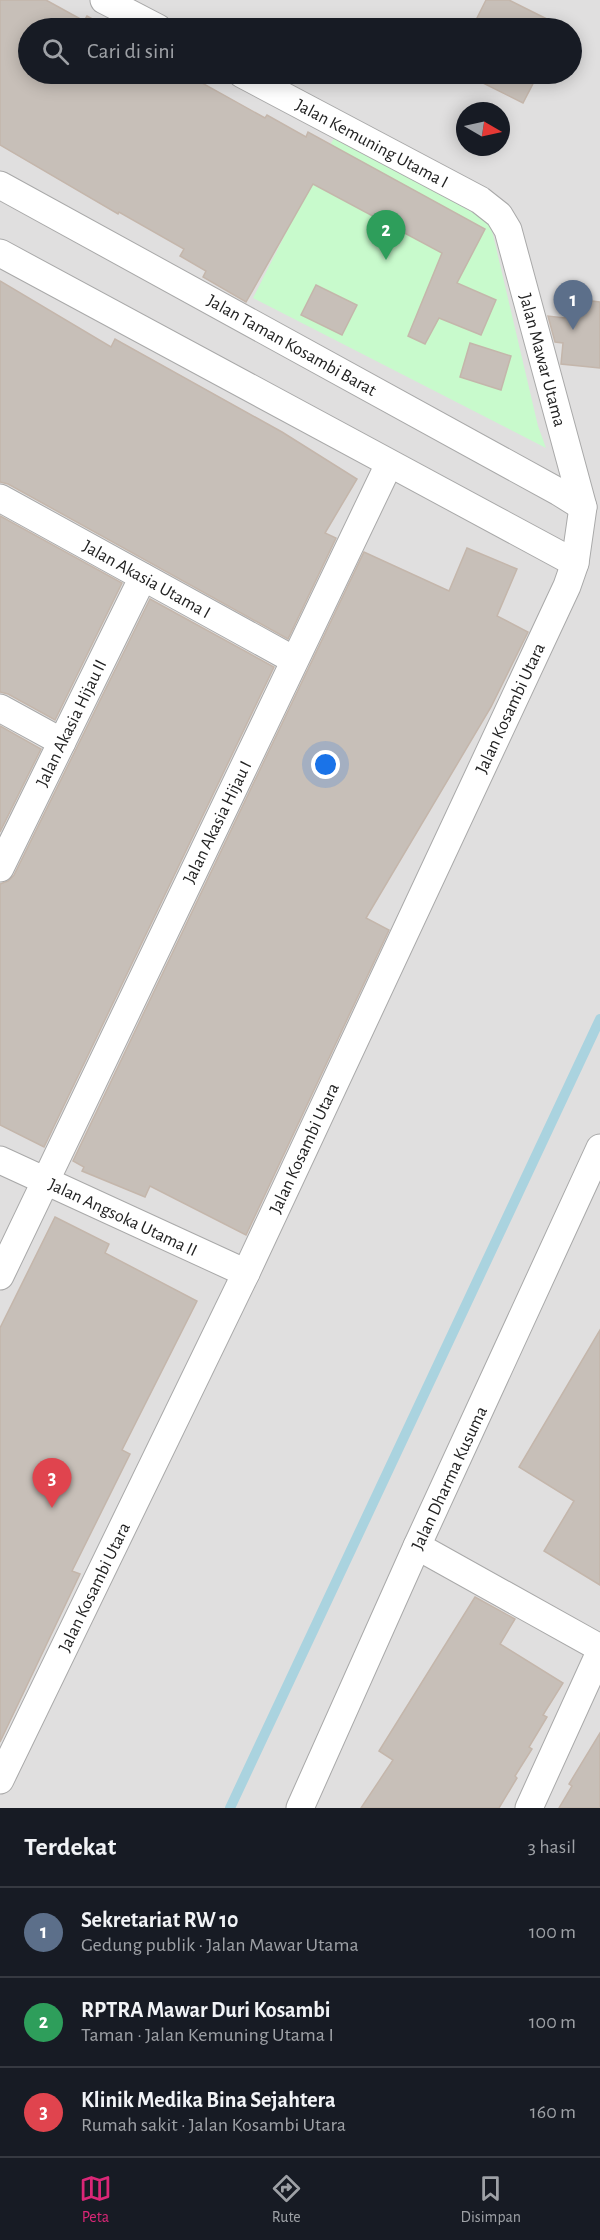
<!DOCTYPE html>
<html lang="id">
<meta charset="utf-8">
<style>
:root{--surface:#171b24;--page:#242831;--text:#f1f3f6;--muted:#9ea1a6;--line:#363941;--accent:#db2777}
body{margin:0;font-family:"Alegreya Sans",sans-serif;background:var(--page);color:var(--text)}
.compass{position:absolute;left:456px;top:102px;width:54px;height:54px;border-radius:50%;background:var(--surface);box-shadow:0 3px 15px #0003;rotate:99deg}
.you{position:absolute;left:326px;top:765px;width:21px;height:21px;margin:-15px;border:4px solid #fff;border-radius:50%;background:#1a73e8;box-shadow:0 0 0 9px #1a73e833}
.badge{display:grid;place-items:center;width:39px;height:39px;border-radius:50%;background:var(--accent);color:#fff;font-size:20px;font-weight:700}
.pin{position:absolute;translate:-50% -50px;filter:drop-shadow(0 2px 3px #0008)}
.pin::after{content:'';position:absolute;top:32px;width:21px;height:18px;background:inherit;clip-path:polygon(0 0,100% 0,50% 100%)}
.list{margin:0;padding:0;list-style:none}
h2{display:flex;justify-content:space-between;align-items:center;height:78px;margin:0;padding:0 24px;font-size:26px}
h2 small{font-size:20px;font-weight:400;color:var(--muted)}
.list li{display:grid;grid-template-columns:39px 1fr auto;gap:18px;align-items:center;box-sizing:border-box;height:90px;padding:0 24px;border-top:2px solid var(--line)}
.list b{display:block;font-size:22px;white-space:nowrap}
.list p{margin:0;font-size:20px;white-space:nowrap;color:var(--muted)}
.list em{font-size:20px;font-style:normal;color:var(--muted)}
.icon{flex:none;width:33px;height:33px;fill:none;stroke:currentColor;stroke-width:2;stroke-linecap:round;stroke-linejoin:round}
.map{position:relative;flex:none;width:600px;height:1808px;overflow:hidden}
.search{position:absolute;background:var(--surface);box-shadow:0 3px 15px #0003;left:18px;right:18px;top:18px;height:66px;display:flex;align-items:center;gap:15px;box-sizing:border-box;padding:0 21px;border-radius:33px;color:var(--muted);font-size:22px}
.sheet{height:348px;background:var(--surface)}
nav{display:flex;justify-content:space-around;align-items:center;box-sizing:border-box;height:84px;border-top:2px solid var(--line);background:var(--surface);font-size:16px;color:var(--muted)}
nav a{display:grid;justify-items:center;gap:3px}
nav .on{color:var(--accent)}
.map>svg:first-child{display:block}
.residential{fill:#e0dfdf;fill-rule:evenodd}
.park{fill:#c8facc}
.lines{fill:none;stroke-linecap:round;stroke-linejoin:round}
.stream{stroke:#aad3df;stroke-width:10}
.building{fill:#c7bfb8;stroke:#c4b6ab;stroke-width:1.5}
.minor-casing{stroke:#a9a9a9;stroke-width:29}
.minor{stroke:#fff;stroke-width:27}
.labels{text-anchor:middle;stroke-width:4.5;stroke-linejoin:round;paint-order:stroke}
.street-label{font-size:18px;fill:#222;stroke:#fff}
</style>
<div class="map">
<svg width="600" height="1808" viewBox="0 0 600 1808">
<rect width="100%" height="100%" fill="#f2efe9"/>
<path class="residential" d="M0 0H600V1808H0ZM28 28H572V74H28ZM465 111H501V147H465Z"/>
<path class="park" d="M335 136 490 222 538 426 546 448 253 298Z"/>
<g class="lines">
<path class="stream" d="M230 1808 600 1019"/>
</g>
<g class="building">
<path d="M0 0H46L84 21 87 16 109 28H28V74H186L265 118 267 115 306 137 308 132 485 229 457 283 496 300 481 335 439 318 425 344 408 336 442 253 313 184 246 302 203 277 206 271 180 256 184 249 119 212 118 214 0 145Z"/>
<path d="M486 0H509L561 26 559 28H472Z"/>
<path d="M465 74H538L523 103Z"/>
<path d="M0 281 111 347 115 339 282 432 357 479 325 533 336 538 288 639 8 484 0 482Z"/>
<path d="M316 285 357 305 342 335 301 315Z"/>
<path d="M568 298 600 302V368L561 364 563 343 555 342 548 316 565 318Z"/>
<path d="M470 343 511 356 501 390 460 377Z"/>
<path d="M0 516 122 583 55 720 8 694 0 692Z"/>
<path d="M467 548 517 569 497 616 528 632 491 707 366 918 389 930 246 1235 150 1186 145 1197 82 1171 84 1167 73 1161 364 552 449 591Z"/>
<path d="M150 599 274 667 44 1147 0 1125V884L8 881 14 875Z"/>
<path d="M0 726 41 749 0 832Z"/>
<path d="M55 1217 109 1244 105 1253 197 1301 122 1450 130 1454 72 1571 80 1574 0 1742V1328Z"/>
<path d="M600 1330V1585L544 1551 574 1501 519 1467Z"/>
<path d="M475 1597 515 1619 500 1644 563 1683 543 1715 547 1717 529 1747 532 1749 515 1776 517 1778 499 1808H361L393 1760 379 1751Z"/>
<path d="M600 1733V1808H559L572 1786 569 1784Z"/>
</g>
<g class="lines">
<g class="minor-casing">
<g id="minor">
<path d="M104 0 158 28"/>
<path d="M0 185 559 492 583 507"/>
<path d="M0 253 575 563"/>
<path d="M0 498 294 660"/>
<path d="M0 708 62 742"/>
<path d="M0 868 143 577"/>
<path d="M0 1160 246 1273"/>
<path d="M0 1276 389 464"/>
<path d="M417 1546 600 1648"/>
<path d="M0 1780 246 1273 567 586 575 563 583 507 508 230 499 215 480 200 242 74"/>
<path d="M300 1808 417 1546 600 1148"/>
<path d="M529 1808 600 1652"/>
</g>
</g>
<use href="#minor" class="minor"/>
</g>
<g class="labels">
<g class="street-label">
<text transform="translate(372 143) rotate(28)" y="6">Jalan Kemuning Utama I</text>
<text transform="translate(292 345) rotate(29)" y="6">Jalan Taman Kosambi Barat</text>
<text transform="translate(543 360) rotate(75)" y="6">Jalan Mawar Utama</text>
<text transform="translate(147 579) rotate(29)" y="6">Jalan Akasia Utama I</text>
<text transform="translate(510 708) rotate(-65)" y="6">Jalan Kosambi Utara</text>
<text transform="translate(71 723) rotate(-64)" y="6">Jalan Akasia Hijau II</text>
<text transform="translate(217 822) rotate(-64)" y="6">Jalan Akasia Hijau I</text>
<text transform="translate(304 1148) rotate(-65)" y="6">Jalan Kosambi Utara</text>
<text transform="translate(123 1217) rotate(25)" y="6">Jalan Angsoka Utama II</text>
<text transform="translate(449 1478) rotate(-65)" y="6">Jalan Dharma Kusuma</text>
<text transform="translate(94 1587) rotate(-64)" y="6">Jalan Kosambi Utara</text>
</g>
</g>
</svg>
<svg class="compass" viewBox="-18 -18 36 36"><path d="M0-13l5 13h-10z" fill="#e53935"/><path d="M0 13l5-13h-10z" fill="#9ea1a6"/></svg>
<div class="you"></div>
<div class="pin badge" style="left:573px;top:330px;background:#5c6f8a">1</div>
<div class="pin badge" style="left:386px;top:260px;background:#2e9e5b">2</div>
<div class="pin badge" style="left:52px;top:1508px;background:#e0444e">3</div>
<div class="search"><svg class="icon" aria-label="search" viewBox="0 0 24 24"><circle cx="10" cy="10" r="6"/><path d="M15 15l6 6"/></svg>Cari di sini</div>
</div>
<section class="sheet">
<h2>Terdekat<small>3 hasil</small></h2>
<ul class="list">
<li><span class="badge" style="background:#5c6f8a">1</span><div><b>Sekretariat RW 10</b><p>Gedung publik · Jalan Mawar Utama</p></div><em>100 m</em></li>
<li><span class="badge" style="background:#2e9e5b">2</span><div><b>RPTRA Mawar Duri Kosambi</b><p>Taman · Jalan Kemuning Utama I</p></div><em>100 m</em></li>
<li><span class="badge" style="background:#e0444e">3</span><div><b>Klinik Medika Bina Sejahtera</b><p>Rumah sakit · Jalan Kosambi Utara</p></div><em>160 m</em></li>
</ul>
</section>
<nav>
<a class="on"><svg class="icon" aria-label="map" viewBox="0 0 24 24"><path d="M3 6l6-2 6 2 6-2v14l-6 2-6-2-6 2zM9 4v14M15 6v14"/></svg>Peta</a>
<a><svg class="icon" aria-label="directions" viewBox="0 0 24 24"><path d="M12 3l9 9-9 9-9-9zM9 14v-3h6M13 9l2 2-2 2"/></svg>Rute</a>
<a><svg class="icon" aria-label="saved" viewBox="0 0 24 24"><path d="M7 4h10v16l-5-4-5 4z"/></svg>Disimpan</a>
</nav>
